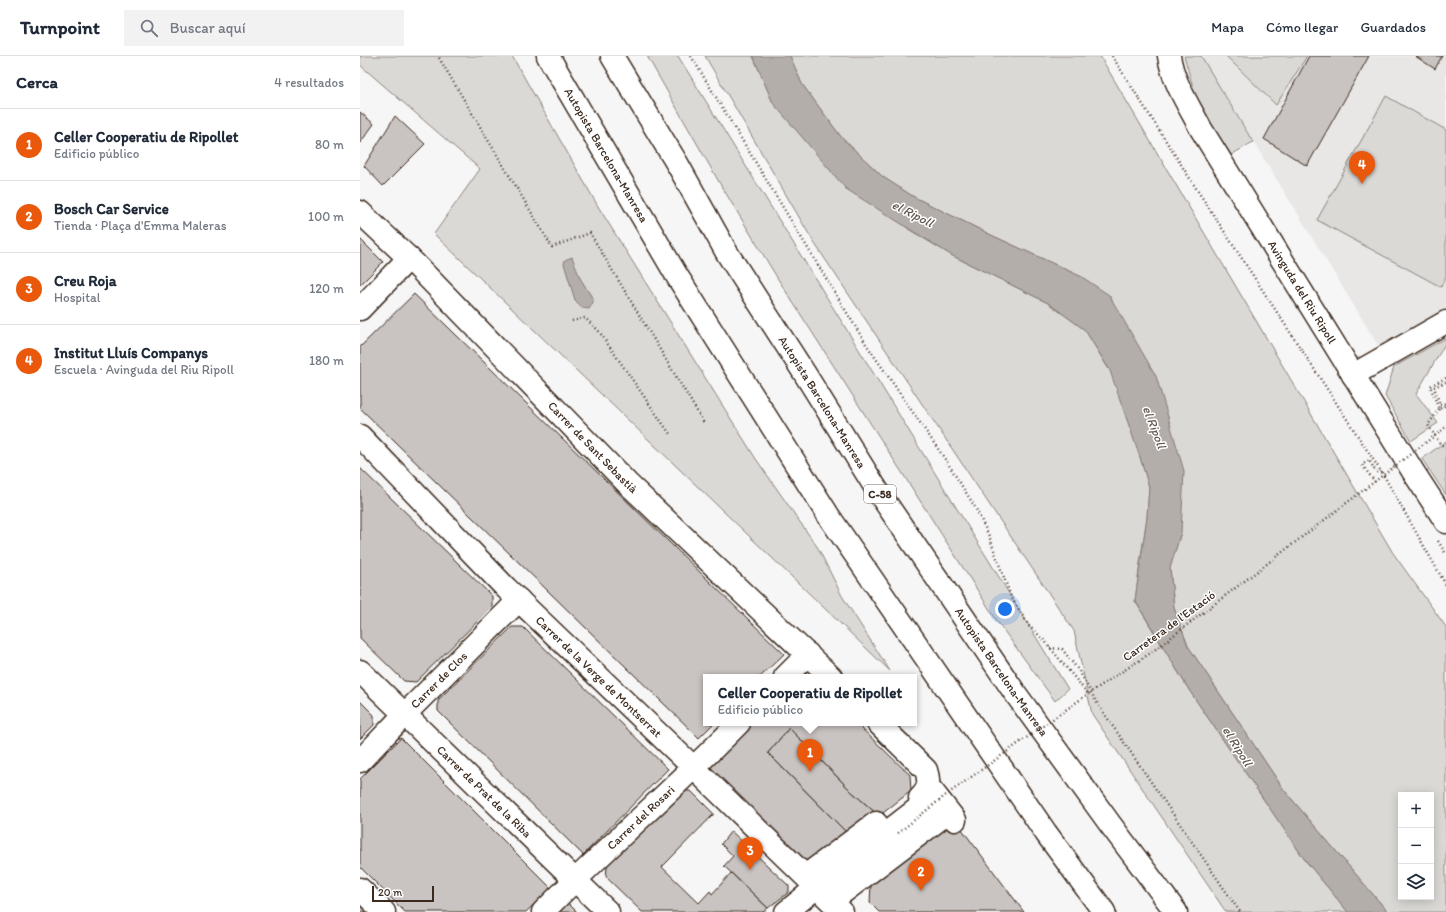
<!DOCTYPE html>
<html lang="es">
<meta charset="utf-8">
<style>
:root{--surface:#fff;--page:#f2f2f3;--text:#1f2937;--muted:#747a83;--line:#e0e1e3;--accent:#ea580c}
body{margin:0;font-family:Itim,sans-serif;background:var(--page);color:var(--text)}
.controls{position:absolute;right:12px;bottom:12px;display:grid;overflow:hidden;border-radius:0px;box-shadow:0 2px 10px #0003}
.controls button{width:36px;height:36px;display:grid;place-items:center;padding:0;border:0;border-bottom:1px solid var(--line);background:var(--surface);color:var(--text);font:20px sans-serif}
.scale{position:absolute;left:12px;bottom:10px;width:62px;box-sizing:border-box;padding-left:4px;border:2px solid #3b2a1e;border-top:0;font-size:11px;line-height:14px;white-space:nowrap;color:#3b2a1e;-webkit-text-stroke:3px #fff;paint-order:stroke}
.you{position:absolute;left:645px;top:553px;width:14px;height:14px;margin:-10px;border:3px solid #fff;border-radius:50%;background:#1a73e8;box-shadow:0 0 0 6px #1a73e833}
.badge{display:grid;place-items:center;width:26px;height:26px;border-radius:50%;background:var(--accent);color:#fff;font-size:13px;font-weight:700}
.pin{position:absolute;translate:-50% -33px;filter:drop-shadow(0 1px 2px #0008)}
.pin::after{content:'';position:absolute;top:21px;width:14px;height:12px;background:inherit;clip-path:polygon(0 0,100% 0,50% 100%)}
.popup{position:absolute;left:343px;top:618px;width:214px;height:52px;box-sizing:border-box;display:grid;place-content:center;border-radius:0px;background:var(--surface);filter:drop-shadow(0 1px 3px #0005);font-size:13px;white-space:nowrap;color:var(--muted)}
.popup b{font-size:15px;color:var(--text)}
.popup::after{content:'';position:absolute;left:50%;top:100%;margin-left:-8px;border:8px solid transparent;border-top-color:var(--surface)}
.list{margin:0;padding:0;list-style:none}
h2{display:flex;justify-content:space-between;align-items:center;height:52px;margin:0;padding:0 16px;font-size:17px}
h2 small{font-size:13px;font-weight:400;color:var(--muted)}
.list li{display:grid;grid-template-columns:26px 1fr auto;gap:12px;align-items:center;box-sizing:border-box;height:72px;padding:0 16px;border-top:1px solid var(--line)}
.list b{display:block;font-size:15px;white-space:nowrap}
.list p{margin:0;font-size:13px;white-space:nowrap;color:var(--muted)}
.list em{font-size:13px;font-style:normal;color:var(--muted)}
.icon{flex:none;width:22px;height:22px;fill:none;stroke:currentColor;stroke-width:2;stroke-linecap:round;stroke-linejoin:round}
.map{position:relative;flex:none;width:1086px;height:856px;overflow:hidden}
header{display:flex;align-items:center;gap:24px;box-sizing:border-box;height:56px;padding:0 20px;background:var(--surface);border-bottom:1px solid var(--line)}
header strong{font-size:19px}
nav{display:flex;gap:22px;margin-inline-start:auto;font-size:14px}
.search{width:280px;height:36px;background:var(--page);display:flex;align-items:center;gap:10px;box-sizing:border-box;padding:0 14px;border-radius:0px;color:var(--muted);font-size:15px}
main{display:flex}
aside{flex:1;background:var(--surface)}
.map>svg:first-child{display:block}
.built{fill:#e9e7e6}
.green{fill:#dbd9d6;stroke:#8b827a;fill-rule:evenodd}
.water{fill:#b4aeaa;stroke:#847972}
.building{fill:#c9c3c1;stroke:#3b2a1e}
.lines{fill:none;stroke-linecap:round;stroke-linejoin:round}
.minor-casing{stroke:#3b2a1e;stroke-width:25}
.highway-casing{stroke:#3b2a1e;stroke-width:25}
.path{stroke:#3b2a1e;stroke-width:2.5;stroke-dasharray:1 3;stroke-linecap:butt}
.minor{stroke:#fff;stroke-width:22}
.highway{stroke:#fff;stroke-width:22}
.path-bridge{stroke:#3b2a1e;stroke-width:2.5;stroke-dasharray:1 3;stroke-linecap:butt}
.labels{text-anchor:middle;stroke-width:3;stroke-linejoin:round;paint-order:stroke}
.shield{fill:#fff;stroke:#766a62;stroke-width:1}
.shield-label{font-size:11px;font-weight:bold;fill:#3b2a1e}
.street-label{font-size:12px;fill:#3b2a1e;stroke:#fff}
.water-label{font-size:13px;font-style:italic;fill:#65584f;stroke:#fff}
</style>
<header>
<strong>Turnpoint</strong>
<div class="search"><svg class="icon" aria-label="search" viewBox="0 0 24 24"><circle cx="10" cy="10" r="6"/><path d="M15 15l6 6"/></svg>Buscar aquí</div>
<nav><a>Mapa</a><a>Cómo llegar</a><a>Guardados</a></nav>
</header>
<main>
<aside>
<h2>Cerca<small>4 resultados</small></h2>
<ul class="list">
<li><span class="badge">1</span><div><b>Celler Cooperatiu de Ripollet</b><p>Edificio público</p></div><em>80 m</em></li>
<li><span class="badge">2</span><div><b>Bosch Car Service</b><p>Tienda · Plaça d'Emma Maleras</p></div><em>100 m</em></li>
<li><span class="badge">3</span><div><b>Creu Roja</b><p>Hospital</p></div><em>120 m</em></li>
<li><span class="badge">4</span><div><b>Institut Lluís Companys</b><p>Escuela · Avinguda del Riu Ripoll</p></div><em>180 m</em></li>
</ul>
</aside>
<div class="map">
<svg width="1086" height="856" viewBox="0 0 1086 856">
<rect width="100%" height="100%" fill="#f7f6f6"/>
<filter id="ink" filterUnits="userSpaceOnUse"><feTurbulence type="fractalNoise" baseFrequency=".025" numOctaves="2"/><feDisplacementMap in="SourceGraphic" scale="8" xChannelSelector="R" yChannelSelector="G"/><feConvolveMatrix kernelMatrix="1 2 1 2 8 2 1 2 1" color-interpolation-filters="sRGB"/></filter>
<g filter="url(#ink)">
<path class="built" d="M841 0H1086V256L1021 294Z"/>
<g class="green">
<path d="M0 0H152L239 152 396 403 458 492 482 540 530 615 74 178 120 113 0 9Z"/>
<path d="M287 0H318L708 633 695 645 639 568 418 223 359 126Z"/>
<path d="M345 0H393L413 47 548 173 591 199 688 247 725 274 748 312 749 310 780 401 789 431 787 461 780 507 775 545 829 634 945 804 988 856H866L732 658 714 575 453 185Z"/>
<path d="M430 0H740L1033 497 1086 571V856H1028L924 734 828 590 814 552 810 512 821 476 722 221 629 178 554 141 523 121 482 82 442 28ZM1041 739H1071V841H1041Z"/>
<path d="M824 0H841L893 86 871 99 838 48Z"/>
<path d="M866 0H947L916 49Z"/>
<path d="M1026 40 1086 74V220L1081 231 957 164Z"/>
<path d="M1086 282V286L1056 338 1078 367 1051 385 1025 340 1034 311Z"/>
<path d="M1086 385V439L1062 403Z"/>
</g>
<g class="water">
<path d="M393 0H430L442 28 482 82 523 121 554 141 629 178 722 221 749 239 796 320 824 415 821 476 810 512 814 552 828 590 924 734 1028 856H988L945 804 829 634 775 544 787 461 789 431 780 401 749 312V313L725 274 688 247 591 199 486 133 413 47Z"/>
<path d="M212 201 220 222 233 243V247L229 253 222 252 215 244 204 208 205 204Z"/>
</g>
<g class="building">
<path d="M949 0H1009L947 110 904 83Z"/>
<path d="M1055 0H1082L1075 13Z"/>
<path d="M0 56 14 68 0 87Z"/>
<path d="M35 60 65 88 23 130 4 110Z"/>
<path d="M0 183 23 206 0 229Z"/>
<path d="M54 238 424 598 400 621H346V667H354L339 682 0 352V291Z"/>
<path d="M0 412 132 540V551L56 626 44 625 0 582Z"/>
<path d="M152 571H163L308 713 223 799 78 655V644Z"/>
<path d="M440 613 448 621H433Z"/>
<path d="M0 645 14 659V669L0 683Z"/>
<path d="M387 667H496L550 719 551 735 519 760 492 736 429 672 408 697 491 781 452 811 346 708Z"/>
<path d="M429 672 492 736 519 760 491 781 408 697Z"/>
<path d="M41 682 191 832 166 856H45L0 811V723Z"/>
<path d="M320 735H331L354 758 302 811 339 847 350 835 352 838 371 817 408 852 403 856H282L246 821 247 811 246 809Z"/>
<path d="M595 764 664 856H519L510 847 511 827Z"/>
<path d="M371 775 429 830V836L408 852 364 810 373 800 361 788Z"/>
<path d="M205 844 217 856H193Z"/>
<path d="M0 845 11 856H0Z"/>
</g>
<g class="lines">
<g class="minor-casing">
<g id="minor">
<path id="s1" d="M809 0C813 26 829 50 841 73L1054 417 1086 466"/>
<path id="s2" d="M0 156 54 207 267 427 471 621"/>
<path d="M0 253 49 202"/>
<path d="M993 319 1086 266"/>
<path id="s3" d="M0 380 146 532 333 711 482 856"/>
<path id="s4" d="M0 615 248 856"/>
<path d="M425 621 448 598"/>
<path d="M518 667 566 714C570 726 569 733 560 742"/>
<path id="s5" d="M0 705 44 659 159 544"/>
<path d="M573 736 595 764"/>
<path d="M452 815 516 767 536 792"/>
<path d="M0 833 24 856"/>
<path d="M478 840 577 765 569 744 534 771 528 783"/>
<path id="s6" d="M183 856C247 791 315 732 379 667"/>
<path d="M426 856 457 831 538 777"/>
</g>
</g>
<g class="highway-casing">
<g id="highway">
<path id="s7" d="M188 0 317 220 468 459 686 777 744 856"/>
<path id="s8" d="M252 0 318 109 367 197 445 318 517 434 655 637 750 768 816 856"/>
</g>
</g>
<g class="path">
<path d="M331 0 506 288 587 406 615 451 629 480 651 541 669 570 683 583 728 638"/>
<path d="M752 0 841 140 1024 420 1086 529"/>
<path d="M79 2 192 191 230 177 344 367"/>
<path d="M212 265 225 262 238 274 310 378"/>
<path d="M1086 322 1070 330 1079 353 1086 349"/>
<path d="M1086 326 1074 331 1080 349 1086 347"/>
<path d="M1079 353 1068 369 1081 389 1086 390"/>
<path d="M1015 426 1002 409 1009 404 1016 416H1021"/>
<path d="M1078 485 1086 498"/>
<path d="M690 592 702 593 719 615 737 647 880 856"/>
</g>
<use href="#minor" class="minor"/>
<use href="#highway" class="highway"/>
<path class="path-bridge" d="M538 777 586 739 728 638 789 598 1086 371"/>
</g>
</g>
<g class="labels">
<rect class="shield" x="504" y="429" width="32" height="18" rx="3"/>
<g class="shield-label">
<text x="520" y="442">C-58</text>
</g>
<g class="street-label">
<text dy="4" stroke="none"><textPath href="#s7" startOffset="115">Autopista Barcelona-Manresa</textPath></text>
<text dy="4" stroke="none"><textPath href="#s1" startOffset="272">Avinguda del Riu Ripoll</textPath></text>
<text dy="4" stroke="none"><textPath href="#s8" startOffset="405">Autopista Barcelona-Manresa</textPath></text>
<text dy="4" stroke="none"><textPath href="#s2" startOffset="331">Carrer de Sant Sebastià</textPath></text>
<text transform="translate(809 570) rotate(-36)" y="4">Carretera de l'Estació</text>
<text dy="4" stroke="none"><textPath href="#s8" startOffset="729">Autopista Barcelona-Manresa</textPath></text>
<text dy="4" stroke="none"><textPath href="#s3" startOffset="339">Carrer de la Verge de Montserrat</textPath></text>
<text dy="4" stroke="none"><textPath href="#s5" startOffset="113">Carrer de Clos</textPath></text>
<text dy="4" stroke="none"><textPath href="#s4" startOffset="173">Carrer de Prat de la Riba</textPath></text>
<text dy="4" stroke="none"><textPath href="#s6" startOffset="136">Carrer del Rosari</textPath></text>
</g>
<g class="water-label">
<text transform="translate(553 157) rotate(27)" y="5">el Ripoll</text>
<text transform="translate(795 371) rotate(69)" y="5">el Ripoll</text>
<text transform="translate(878 690) rotate(58)" y="5">el Ripoll</text>
</g>
</g>
</svg>
<div class="controls">
<button>+</button>
<button>−</button>
<button><svg class="icon" aria-label="layers" viewBox="0 0 24 24"><path d="M12 4l9 5-9 5-9-5zM3 14l9 5 9-5"/></svg></button>
</div>
<div class="scale">20 m</div>
<div class="you"></div>
<div class="pin badge" style="left:450px;top:716px">1</div>
<div class="popup"><b>Celler Cooperatiu de Ripollet</b>Edificio público</div>
<div class="pin badge" style="left:561px;top:835px">2</div>
<div class="pin badge" style="left:390px;top:814px">3</div>
<div class="pin badge" style="left:1002px;top:128px">4</div>
</div>
</main>
